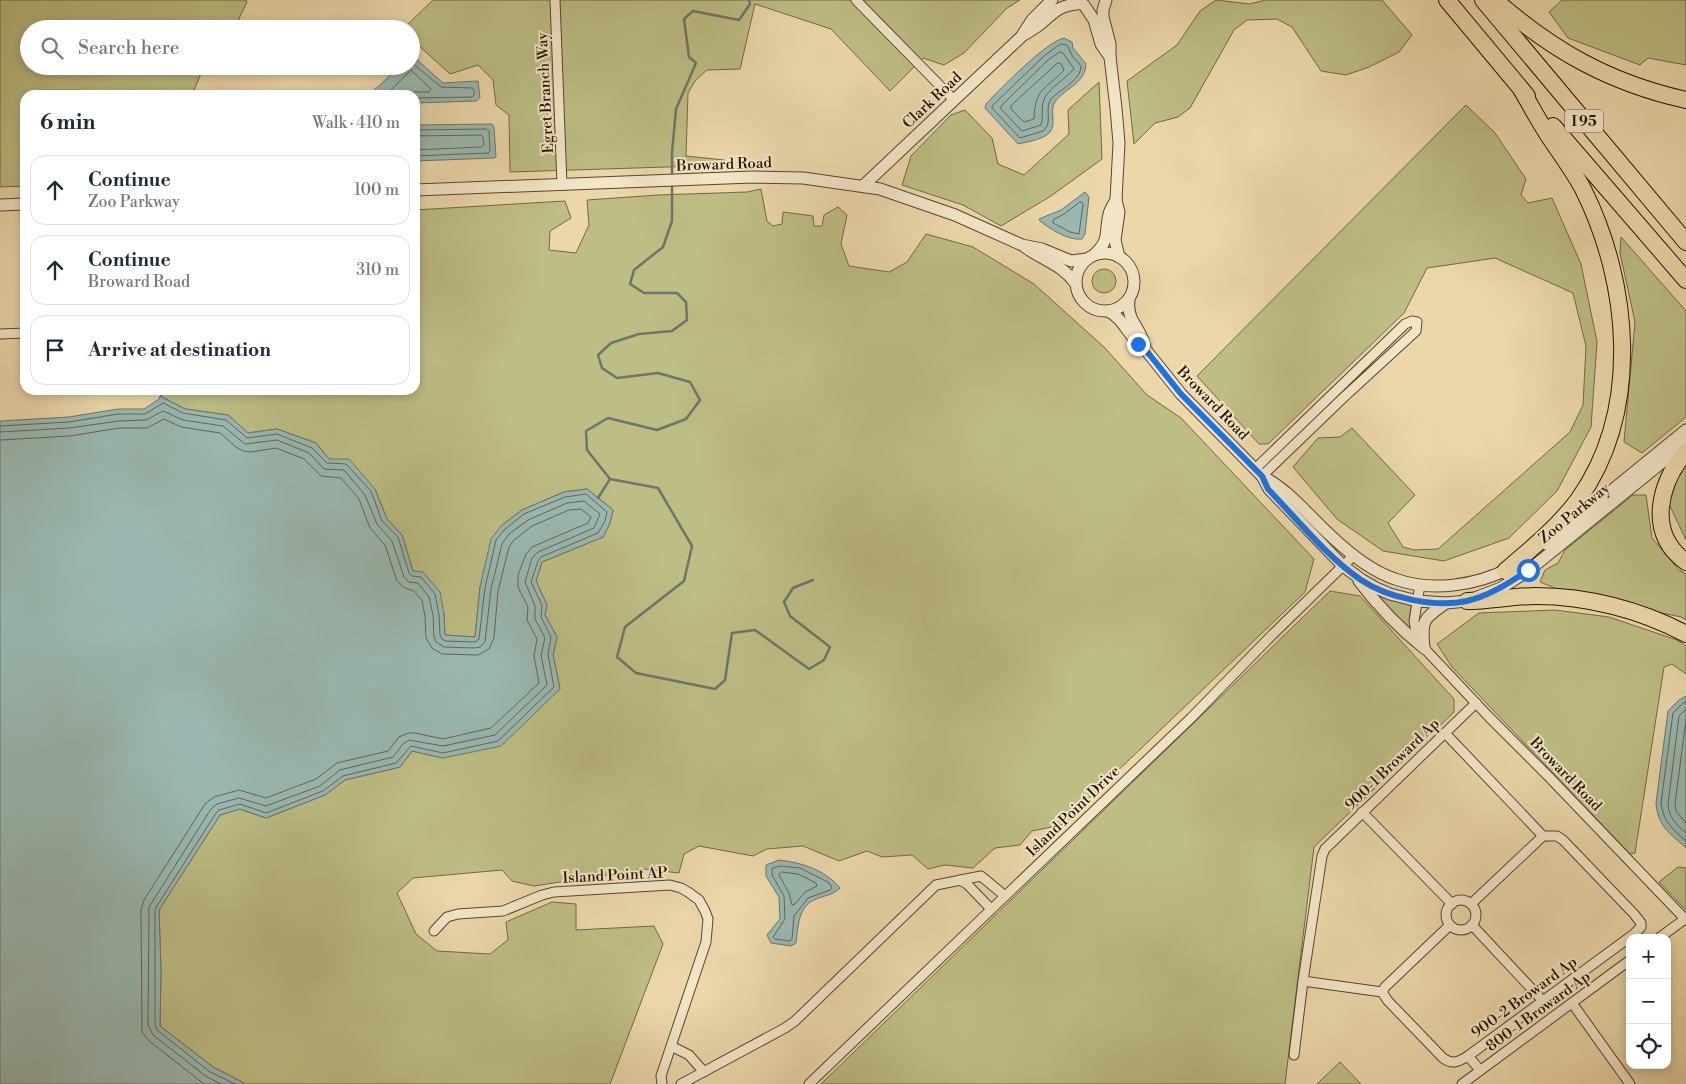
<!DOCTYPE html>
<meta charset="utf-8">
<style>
:root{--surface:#fff;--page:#f2f2f3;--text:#1f2937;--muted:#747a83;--line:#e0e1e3}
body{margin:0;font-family:"Libre Bodoni",serif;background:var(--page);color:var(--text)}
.controls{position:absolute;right:15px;bottom:15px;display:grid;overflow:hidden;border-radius:10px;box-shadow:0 2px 8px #0003}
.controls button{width:45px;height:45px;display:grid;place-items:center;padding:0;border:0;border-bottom:1px solid var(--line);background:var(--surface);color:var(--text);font:25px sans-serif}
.stop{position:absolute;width:15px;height:15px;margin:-11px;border:4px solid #1a73e8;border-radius:50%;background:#fff}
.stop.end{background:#1a73e8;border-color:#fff;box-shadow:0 1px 5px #0008}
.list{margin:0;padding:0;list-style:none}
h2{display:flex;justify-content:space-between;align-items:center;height:65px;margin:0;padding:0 20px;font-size:21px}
h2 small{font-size:16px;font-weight:400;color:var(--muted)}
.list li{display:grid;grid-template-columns:32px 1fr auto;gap:15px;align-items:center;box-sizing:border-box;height:70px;margin:0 10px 10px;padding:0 10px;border:1px solid var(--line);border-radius:15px}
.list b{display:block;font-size:19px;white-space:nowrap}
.list p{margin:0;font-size:16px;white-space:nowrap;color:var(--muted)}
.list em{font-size:16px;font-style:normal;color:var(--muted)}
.icon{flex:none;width:28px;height:28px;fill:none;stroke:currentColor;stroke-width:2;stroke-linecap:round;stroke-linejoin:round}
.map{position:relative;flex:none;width:1686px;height:1084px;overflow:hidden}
.search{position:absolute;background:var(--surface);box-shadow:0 2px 8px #0003;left:20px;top:20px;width:400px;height:55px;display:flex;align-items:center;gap:12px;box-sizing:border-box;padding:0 18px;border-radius:28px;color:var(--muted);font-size:19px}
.panel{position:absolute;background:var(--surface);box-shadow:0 2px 8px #0003;left:20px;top:90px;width:400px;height:305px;border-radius:15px}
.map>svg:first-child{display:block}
.green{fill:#bdbd84;stroke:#726842}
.water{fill:#9ab8b1;stroke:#6c766a}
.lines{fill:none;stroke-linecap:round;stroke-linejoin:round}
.shore{stroke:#606658;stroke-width:1}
.stream{stroke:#6c766a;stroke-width:2.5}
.minor-casing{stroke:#58452a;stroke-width:11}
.tertiary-casing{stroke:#58452a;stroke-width:13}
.motorway-casing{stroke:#271400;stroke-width:18}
.minor{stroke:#f2e5c8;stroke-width:9}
.tertiary{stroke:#f2e5c8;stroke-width:11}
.motorway{stroke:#ebd7aa;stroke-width:16}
.route{stroke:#1a73e8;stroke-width:6}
.labels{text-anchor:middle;stroke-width:4;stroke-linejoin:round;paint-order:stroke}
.shield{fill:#f2e5c8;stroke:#64533c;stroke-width:1}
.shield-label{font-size:14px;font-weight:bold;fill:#271400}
.street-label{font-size:15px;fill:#271400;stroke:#f2e5c8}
</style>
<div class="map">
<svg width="1686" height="1084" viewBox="0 0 1686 1084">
<rect width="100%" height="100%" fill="#ebd7aa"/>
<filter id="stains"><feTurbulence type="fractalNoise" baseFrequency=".004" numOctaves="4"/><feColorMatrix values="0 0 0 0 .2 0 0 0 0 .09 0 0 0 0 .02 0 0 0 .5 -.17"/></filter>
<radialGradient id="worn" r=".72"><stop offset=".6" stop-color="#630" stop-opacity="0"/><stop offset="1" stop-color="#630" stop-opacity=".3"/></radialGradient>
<g class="green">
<path d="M0 0H246L247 2 234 29H29V66H204L192 95H25V186L0 187Z"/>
<path d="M433 0H1020L1007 8 964 53 944 65 923 58 890 91 831 29 755 4 740 69 707 70 695 81 688 93 686 156 724 160 725 162 722 164 698 166 510 172 509 115 496 105 493 80 478 65 450 74 416 43 411 42V29H403Z"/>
<path d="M1216 0 1250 4 1265 0H1382L1412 35 1399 52 1369 67 1346 75 1321 71 1292 27 1277 19 1247 20 1234 30 1190 108 1178 117 1155 123 1134 144 1127 81 1177 45 1200 11Z"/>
<path d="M1562 0H1686V65L1648 58 1640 65 1568 38 1549 12Z"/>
<path d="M1099 82 1102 159 1051 196 1001 226 963 205 902 185 911 156 951 115 965 110 992 138 998 164 1024 175 1069 134 1068 110Z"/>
<path d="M1466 105 1495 133 1526 179 1521 195 1528 203 1552 198 1581 264 1597 342 1591 427 1557 491 1509 538 1444 561 1383 551 1337 519 1293 467 1318 438 1340 437 1352 428 1415 495 1388 523 1403 547 1414 550 1438 549 1570 432 1583 405 1586 346 1573 293 1495 258 1427 268 1404 313 1268 444H1259L1197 376Z"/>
<path d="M761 189 767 221 773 226 782 224 783 212 813 216 814 226H822L824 215 838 207 847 215 841 244 849 266 889 272 907 262 926 234 973 247 1034 284 1105 348 1147 395 1181 418 1314 559 1305 592 1086 801 1066 824 1032 831 1020 845 995 848 973 868 945 865 928 869 912 855 882 857 867 851 839 861 803 846 767 849 753 856 699 846 684 854 679 873 644 869 534 886 512 881 502 870 413 878 397 893 416 934 437 951 490 954 508 940 506 922 552 902 576 904V930L654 926 663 944 610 1084H246L213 1067 160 1026 161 971 159 910 220 815 240 809 266 818 325 795 345 780 400 767 412 751 443 758 560 689 553 655 557 637 545 615 547 605 536 581 542 562 603 537 610 523 613 510 587 489 564 492 522 510 501 526 480 587 475 637 445 635 444 614 413 571 402 535 387 519 375 489 329 459 316 443 277 429 248 433 228 415 185 409 160 396 173 390H415V210L565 201 571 218 550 231 549 250 576 253 589 225 587 200 658 195 747 192Z"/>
<path d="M1621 237 1686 311V417L1642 453 1624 442 1635 322 1620 253Z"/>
<circle cx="1104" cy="281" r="12"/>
<path d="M1686 463V540L1669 504 1679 472Z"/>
<path d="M1633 495H1646L1652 538 1679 570 1686 574V620L1681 617 1567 593 1540 582 1545 570 1558 563 1565 550Z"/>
<path d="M1330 591 1360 596 1454 699V712L1314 847 1285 1084H821Z"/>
<path d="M1378 595 1412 605 1410 613V629L1376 597Z"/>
<path d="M1555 610 1609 617 1677 640 1686 646V674L1672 664 1664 667 1635 853 1630 854 1452 667 1437 644 1479 613Z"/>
<path d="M1678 867 1686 868V910L1659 882Z"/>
<path d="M1340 1062 1361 1084H1317Z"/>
</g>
<g class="water">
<path d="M1064 38 1072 42 1073 48 1086 64C1085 84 1065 88 1055 102 1049 111 1057 122 1050 132 1045 139 1027 142 1018 144L985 108 986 104C1000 89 1046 42 1064 38Z"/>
<path d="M414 57 443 83 478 81 480 98 476 101 415 103V95H369L400 66H411V58Z"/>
<path d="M492 124 494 127 496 157 494 158 415 161V125Z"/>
<path d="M1085 192 1089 197 1085 234 1082 239C1069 241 1050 229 1040 221L1039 219 1061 210Z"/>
<path d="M160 396 185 409 228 415 248 433 277 429 316 443 329 459H349L375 489 387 519 402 535 413 571 423 572 440 592 444 614 445 635 475 637 480 587 491 539 501 526 522 510 564 492 587 489 613 510 610 523 603 537 542 562 536 581 547 605 545 615 557 637 553 655 560 689 501 746 443 758 412 751 400 767 345 780 325 795 266 818 240 809 220 815 159 910 161 971 160 1026 213 1067 246 1084H0V421L69 417 118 409H144L159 399Z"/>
<path d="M1686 696V848C1670 833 1658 827 1656 803L1668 711 1679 700Z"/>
<path d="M779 860C802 863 824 869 840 888 832 896 824 895 814 900 798 907 798 928 796 943L791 946 771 943 767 935 780 919 779 897 766 876V865Z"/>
</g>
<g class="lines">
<g class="shore">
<path d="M1061 44 1067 45 1073 57 1081 66C1081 80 1061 89 1052 98 1043 108 1054 122 1043 131L1020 138 992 108V106L1044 56Z"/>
<path d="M1060 52 1063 53 1074 69C1066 78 1050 88 1045 97 1040 107 1044 117 1041 125L1022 131 1001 109V106L1048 60Z"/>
<path d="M411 62 441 87 472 88 474 90V95L472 97 415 98"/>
<path d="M1058 63 1061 64 1064 70C1045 91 1035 87 1034 119L1024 122 1011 109V106Z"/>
<path d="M386 95 411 70 431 89 429 92H414L408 95"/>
<path d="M415 130 487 129 489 131 490 151 488 153 415 156"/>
<path d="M415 136 481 135 483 137 484 145 481 147 415 150"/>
<path d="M1080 202H1082L1083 204 1079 234 1070 232 1053 223V220L1064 214Z"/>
<path d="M0 426 69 422 118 414H145L163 403 183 413 226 420 247 438 277 434 312 448 327 463 346 464 371 491 382 521 398 537 409 573 412 576 421 577 435 594 439 615 440 635 442 639 445 641 475 642 479 639 485 588 496 540 504 530 524 514 565 497 586 494 607 512 605 521 598 533 541 557 538 561 531 582 542 605 541 617 551 637 548 655 554 687 498 741 443 753 411 746 396 763 343 776 323 791 266 813 240 804 219 810 216 813 155 909V1025L157 1030 210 1072 235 1084"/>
<path d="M0 432 69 428 119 421 146 420 163 411 183 420 223 426 245 444 277 440 309 453 324 469 344 470 365 495 377 524 392 541 404 577 409 582 418 583 429 597 433 615 434 637 436 642 444 647 474 648 480 647 485 642 491 589 502 544 509 534 528 520 567 503 584 501 600 514 594 528 538 552 532 558 525 582 535 606V619L545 638 541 655 547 685 495 735 443 746 409 740 403 744 393 757 340 770 320 786 266 806 239 798 217 804 211 809 149 907 148 1025 153 1035 207 1077 221 1084"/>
<path d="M0 440 70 436 119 428H147L164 419 181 427 220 433 236 447 243 451 251 452 276 448 304 459 321 476 341 478 359 499 370 528 385 545 397 581 405 588 414 591 422 600 425 616 426 638 432 648 442 654 478 655 489 649 494 638 498 591 509 547 514 540 532 526 569 510 581 509 591 517 588 523 532 547 526 554 518 575V587L528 607 527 620 537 639 534 656 539 683 491 728 443 739 415 733H408L399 737 388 751 337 763 316 779 266 798 239 790 214 797 205 804 144 900 141 910 142 1032 148 1040 204 1084"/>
<path d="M1686 702 1682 704 1673 713 1661 803C1663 821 1673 830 1686 841"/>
<path d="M1686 709 1679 716 1668 804C1669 818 1676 824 1686 833"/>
<path d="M1686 719 1675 804 1676 811 1686 823"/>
<path d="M780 866 800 868 828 882 832 887 830 890 808 898 794 916 792 939 790 941 775 939 773 937 785 919 784 896 772 875V869Z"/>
<path d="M782 872 798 874 816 883 817 886 805 892 795 904 792 905 789 893 779 875Z"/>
</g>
<g class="stream">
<path d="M672 176V153L676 109 696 63 689 57 684 19 693 11 739 20 750 4 749 0"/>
<path d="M610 479 658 488 692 546 684 581 625 627 617 657 636 673 715 689 725 680 732 633 755 630 809 669 824 660 830 647 790 616 784 602 793 588 813 580"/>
<path d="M598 498 610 479 587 450 586 431 608 418 657 430 686 419 700 400 690 382 658 373 617 378 602 368 598 355 611 343 639 334 672 331 687 320 686 302 677 293H644L630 284 634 270 663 247 672 221V184"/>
</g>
<g class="minor-casing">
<g id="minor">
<path d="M555 0 562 185"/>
<path d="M856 0 954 100"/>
<path d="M0 334 25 333"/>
<path d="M1255 469 1405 324 1412 321 1417 322 1416 331 1343 398 1262 476"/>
<path d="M1420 585 1414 621 1416 632 1424 648 1489 717 1550 778 1686 920"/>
<path d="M1445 733 1543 836H1557L1563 840 1634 914 1641 923V927L1634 934 1468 1056C1458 1062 1453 1065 1443 1058L1388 1001 1382 992 1303 981 1322 856 1325 849 1476 703"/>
<path d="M1362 812 1452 904"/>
<path d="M960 880 967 884 991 909"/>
<circle cx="1461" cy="915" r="15"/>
<path d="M1471 904 1543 836"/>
<path d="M1472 925 1543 1001"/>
<path d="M434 931 447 917 458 914 503 911 542 895 554 892 670 885 681 888 688 892 699 900 705 911 708 919 706 942 661 1076 662 1084"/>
<path d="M1659 938 1685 919"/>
<path d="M1382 992 1385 987 1450 925"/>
<path d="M1572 1003 1630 1084"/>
<path d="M671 1046 689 1055 704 1072"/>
<path d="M1294 1055 1303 981"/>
<path d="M1468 1056 1480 1070"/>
<path d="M681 1084 785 1028 795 1021 936 885 981 876 1005 896"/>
<path d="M809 1084 1191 718 1272 635 1354 555"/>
<path d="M1462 1084 1630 960"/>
</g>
</g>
<g class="tertiary-casing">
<g id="tertiary">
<path d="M1106 0 1103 10V17L1110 44V57L1116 108 1119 143 1116 200 1119 212 1115 240 1119 257"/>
<path d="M1084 5 1094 20 1101 44 1110 57"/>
<path d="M1023 34 1032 20 1052 0"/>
<path d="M863 186 1022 36C1028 32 1034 29 1039 25 1054 13 1057 6 1077 4"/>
<path d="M415 190 752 177 803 178 880 189 955 215 1022 245 1042 249 1071 261 1087 259"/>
<path d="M0 205 25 204"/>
<path d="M1025 247C1044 261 1062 264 1076 284"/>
<circle cx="1105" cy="282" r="29"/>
<path d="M1094 255C1111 239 1104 234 1109 214 1110 209 1114 204 1116 200"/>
<path d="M1129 299C1126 323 1143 328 1145 349"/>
<path d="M1108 311C1125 319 1129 339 1145 349L1181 394 1262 476C1289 490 1309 516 1331 536 1349 553 1371 571 1395 579 1431 592 1476 586 1510 568"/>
<path d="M1262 476 1269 489 1343 566 1362 580 1376 588 1390 594 1417 601 1446 603 1467 601 1501 588 1528 571 1686 443"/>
<path d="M1546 544 1686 430"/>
<path d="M1359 581C1378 606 1400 629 1424 648"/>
<path d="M1424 648C1421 620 1423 619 1446 603"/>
</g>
</g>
<g class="motorway-casing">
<g id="motorway">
<path d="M1447 0 1527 96"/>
<path d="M1483 0 1686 242"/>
<path d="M1495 0C1553 51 1610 83 1686 100"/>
<path d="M1553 126 1686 280"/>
<path d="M1686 451C1659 484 1646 533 1686 562"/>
<path d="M1505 571C1531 549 1558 527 1578 500 1642 410 1630 283 1583 189 1573 170 1560 153 1548 135 1538 120 1530 104 1521 89"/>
<path d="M1467 601C1490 601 1513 596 1536 596 1587 596 1641 610 1686 634"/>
</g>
</g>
<use href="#minor" class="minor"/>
<use href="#tertiary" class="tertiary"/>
<use href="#motorway" class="motorway"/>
</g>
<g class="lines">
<path class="route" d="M1138 344 1145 349 1181 394 1262 476 1268 489C1298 520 1326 556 1361 580 1388 598 1435 608 1467 601 1489 596 1510 583 1528 570"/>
</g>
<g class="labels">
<rect class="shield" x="1565" y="109.5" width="38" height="23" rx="4"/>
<g class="shield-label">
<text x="1584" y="126">I 95</text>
</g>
<g class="street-label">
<text transform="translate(545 93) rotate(-93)" y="5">Egret Branch Way</text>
<text transform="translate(932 100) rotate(-43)" y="5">Clark Road</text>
<text transform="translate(724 164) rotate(-2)" y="5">Broward Road</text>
<text transform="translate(1213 403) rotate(46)" y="5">Broward Road</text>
<text transform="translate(1574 513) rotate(-39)" y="5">Zoo Parkway</text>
<text transform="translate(1392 764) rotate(-44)" y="5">900-1 Broward Ap</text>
<text transform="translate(1566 774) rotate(46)" y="5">Broward Road</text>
<text transform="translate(1073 811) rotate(-44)" y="5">Island Point Drive</text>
<text transform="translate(615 875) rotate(-3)" y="5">Island Point AP</text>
<text transform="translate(1524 997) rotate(-36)" y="5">900-2 Broward Ap</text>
<text transform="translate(1538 1011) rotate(-36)" y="5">800-1 Broward Ap</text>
</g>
</g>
<rect width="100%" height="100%" filter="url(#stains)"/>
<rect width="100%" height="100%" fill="url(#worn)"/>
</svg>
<div class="controls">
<button>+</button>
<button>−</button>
<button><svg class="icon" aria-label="locate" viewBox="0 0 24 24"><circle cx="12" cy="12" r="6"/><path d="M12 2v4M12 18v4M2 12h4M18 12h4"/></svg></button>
</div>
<div class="stop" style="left:1528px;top:570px"></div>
<div class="stop end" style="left:1138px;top:344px"></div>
<div class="search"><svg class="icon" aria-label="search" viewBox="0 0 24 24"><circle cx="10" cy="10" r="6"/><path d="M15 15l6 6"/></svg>Search here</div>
<section class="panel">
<h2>6 min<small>Walk · 410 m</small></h2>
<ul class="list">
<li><svg class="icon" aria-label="ahead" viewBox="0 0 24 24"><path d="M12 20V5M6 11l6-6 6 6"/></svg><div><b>Continue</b><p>Zoo Parkway</p></div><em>100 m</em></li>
<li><svg class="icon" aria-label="ahead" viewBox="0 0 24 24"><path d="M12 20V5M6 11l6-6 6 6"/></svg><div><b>Continue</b><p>Broward Road</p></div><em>310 m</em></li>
<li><svg class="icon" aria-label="arrive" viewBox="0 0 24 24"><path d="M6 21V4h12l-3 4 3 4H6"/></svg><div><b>Arrive at destination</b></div></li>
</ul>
</section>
</div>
